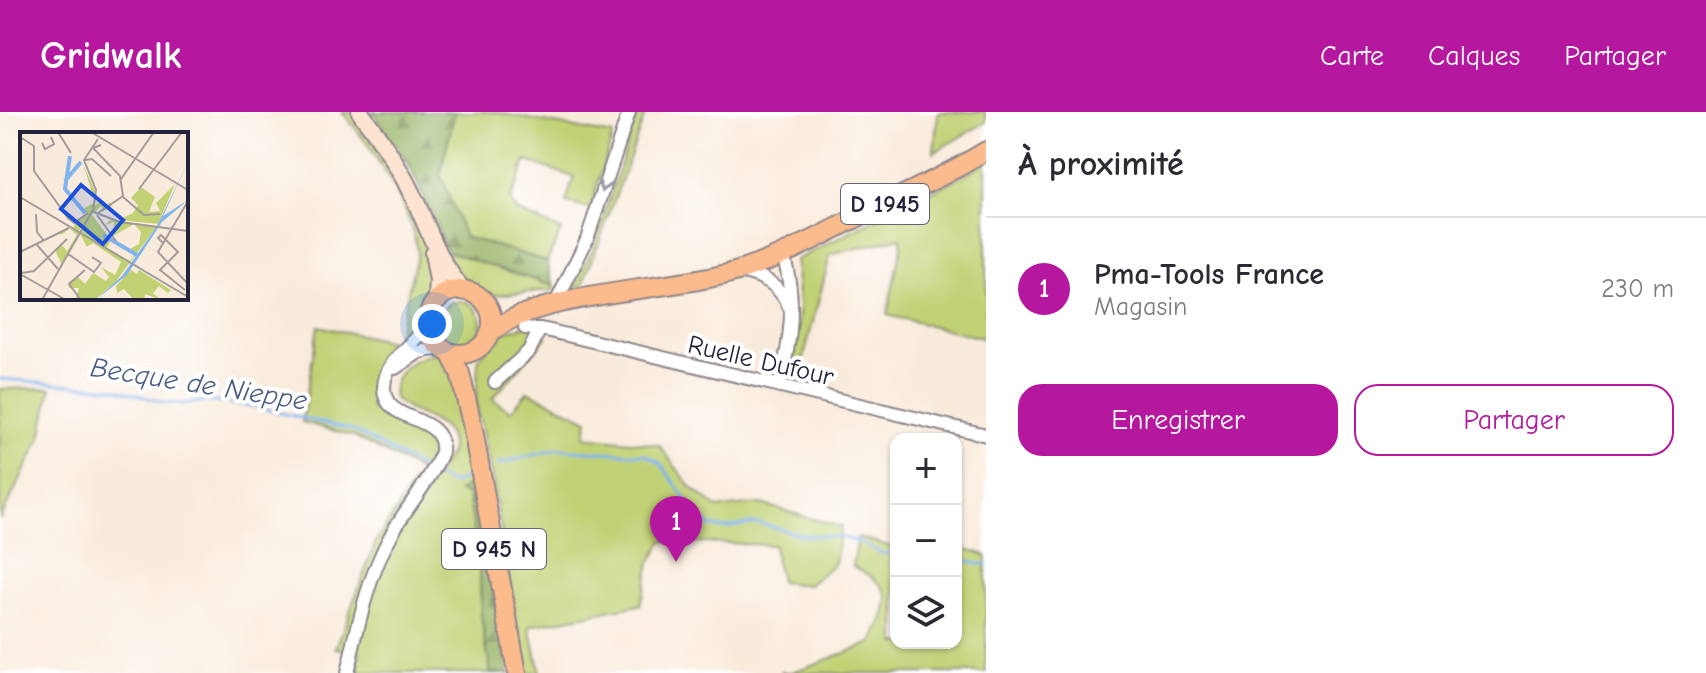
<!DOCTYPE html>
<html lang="fr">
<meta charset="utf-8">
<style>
:root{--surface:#fff;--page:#f7f7f7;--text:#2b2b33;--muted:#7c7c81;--line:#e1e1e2;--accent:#b5179e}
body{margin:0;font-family:"Comic Neue",sans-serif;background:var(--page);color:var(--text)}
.controls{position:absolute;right:24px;bottom:24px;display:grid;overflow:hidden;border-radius:16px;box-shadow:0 2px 6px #0004}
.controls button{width:72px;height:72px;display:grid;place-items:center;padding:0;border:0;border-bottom:2px solid var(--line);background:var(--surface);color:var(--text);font:40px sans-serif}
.you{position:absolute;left:432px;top:212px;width:28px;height:28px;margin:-20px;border:6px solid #fff;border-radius:50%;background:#1a73e8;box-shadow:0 0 0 12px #1a73e833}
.badge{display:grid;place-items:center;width:52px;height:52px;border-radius:50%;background:var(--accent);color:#fff;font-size:26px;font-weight:700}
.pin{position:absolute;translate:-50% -66px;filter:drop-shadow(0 2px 4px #0008)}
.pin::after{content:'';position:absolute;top:42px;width:28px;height:24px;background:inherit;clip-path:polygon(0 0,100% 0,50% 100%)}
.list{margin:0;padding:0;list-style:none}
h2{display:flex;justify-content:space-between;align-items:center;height:104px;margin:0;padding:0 32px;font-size:34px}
h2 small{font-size:26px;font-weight:400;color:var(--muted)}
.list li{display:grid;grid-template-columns:52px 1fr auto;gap:24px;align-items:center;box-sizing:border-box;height:144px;padding:0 32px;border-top:2px solid var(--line)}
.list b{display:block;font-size:30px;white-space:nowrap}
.list p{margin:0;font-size:26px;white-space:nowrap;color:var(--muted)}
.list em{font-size:26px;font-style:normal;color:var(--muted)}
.actions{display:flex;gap:16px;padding:24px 32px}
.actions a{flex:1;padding:18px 0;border:2px solid var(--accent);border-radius:24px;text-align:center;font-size:28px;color:var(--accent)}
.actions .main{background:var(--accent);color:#fff}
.icon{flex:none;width:44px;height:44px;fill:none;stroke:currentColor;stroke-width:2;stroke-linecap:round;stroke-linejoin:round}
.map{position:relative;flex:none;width:986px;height:561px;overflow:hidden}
header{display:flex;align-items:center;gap:48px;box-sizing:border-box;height:112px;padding:0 40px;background:var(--accent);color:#fff}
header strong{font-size:38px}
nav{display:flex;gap:44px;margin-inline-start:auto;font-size:28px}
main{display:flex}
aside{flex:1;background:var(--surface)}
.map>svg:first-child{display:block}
.green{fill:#c1d174;stroke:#727a58;stroke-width:2}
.forest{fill:url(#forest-firs);stroke:#5d6a50;stroke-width:2}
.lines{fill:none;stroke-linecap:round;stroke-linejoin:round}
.stream{stroke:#81b4ee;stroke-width:3}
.street-casing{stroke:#8e868b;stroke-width:16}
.secondary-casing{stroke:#8e868b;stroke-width:20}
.primary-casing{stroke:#8e868b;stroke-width:22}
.street{stroke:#fff;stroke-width:12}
.secondary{stroke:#fde4d1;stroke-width:16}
.primary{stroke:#fbbb8c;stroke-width:18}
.oneway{stroke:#9c9ca7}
.labels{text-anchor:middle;stroke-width:8;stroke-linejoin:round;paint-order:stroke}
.shield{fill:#fff;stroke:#646476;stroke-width:2}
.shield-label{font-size:24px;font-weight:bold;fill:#22223b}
.street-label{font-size:26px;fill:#22223b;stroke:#fff}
.water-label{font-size:28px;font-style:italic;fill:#485c83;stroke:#fff}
.inset-river{fill:none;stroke:#81b4ee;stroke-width:4}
.inset-road{fill:none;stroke:#a39b9b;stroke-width:2}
.view{fill:#1d4ed8;fill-opacity:0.15;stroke:#1d4ed8;stroke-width:4}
.inset-edge{fill:none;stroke:#22223b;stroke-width:4}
</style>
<header>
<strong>Gridwalk</strong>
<nav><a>Carte</a><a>Calques</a><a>Partager</a></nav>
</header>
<main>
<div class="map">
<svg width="986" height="561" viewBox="0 0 986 561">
<defs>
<pattern id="forest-firs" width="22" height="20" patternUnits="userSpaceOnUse" patternTransform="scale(2)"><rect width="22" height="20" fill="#98b366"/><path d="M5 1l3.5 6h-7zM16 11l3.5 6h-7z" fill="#7c9155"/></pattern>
</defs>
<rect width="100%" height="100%" fill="#fff"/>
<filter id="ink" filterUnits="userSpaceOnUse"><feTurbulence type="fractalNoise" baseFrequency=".0125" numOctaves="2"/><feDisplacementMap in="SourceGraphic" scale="16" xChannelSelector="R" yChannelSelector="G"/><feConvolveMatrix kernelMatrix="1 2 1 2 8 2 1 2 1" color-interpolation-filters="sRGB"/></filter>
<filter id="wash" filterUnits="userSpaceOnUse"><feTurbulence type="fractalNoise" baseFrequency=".006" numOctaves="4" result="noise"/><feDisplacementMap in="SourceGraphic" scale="32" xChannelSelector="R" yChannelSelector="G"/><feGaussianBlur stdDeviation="1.8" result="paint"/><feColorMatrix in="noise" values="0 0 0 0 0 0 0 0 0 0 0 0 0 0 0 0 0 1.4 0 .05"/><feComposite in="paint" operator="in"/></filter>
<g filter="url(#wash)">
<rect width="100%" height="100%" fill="#f9ebdb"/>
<g class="green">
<path d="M342 0H353C387 52 434 112 434 177L423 188 418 216 383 257 371 296 404 313 423 317 430 323 433 340 423 361 388 417 348 538 336 536 376 430 420 359 354 324 302 310 318 214 396 231 417 141C415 100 369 30 342 0Z"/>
<path d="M455 0H493L613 23 590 97 566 91 574 65 526 49 510 88 516 99 561 118 547 149 465 126 440 62Z"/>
<path d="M638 0H646L583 174H575L593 136Z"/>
<path d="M938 0H986V10L934 40Z"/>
<path d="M986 50V227L887 203 901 135V125L830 143 797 272 790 259 798 224 799 194 795 148 949 71Z"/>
<path d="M447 139 554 174V178L491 183 459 164 453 157Z"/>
<circle cx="460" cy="210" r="21"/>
<path d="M545 209 547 225 492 287 511 299 528 279 588 308 584 325 659 333 691 375 717 396 761 392 841 415 835 451 809 473 780 470 773 433 663 429 650 451 640 493 530 514 540 561H525L493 371 476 292 478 249 498 221Z"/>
<path d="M435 242 446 247 453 264 473 370 460 379 468 383 480 453 481 505 491 561H356L360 541 357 540 375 471 396 424 450 341C459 305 408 307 394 285 390 261 414 245 435 242Z"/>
<path d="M51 276 41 326 0 407V277Z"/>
<path d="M858 425 896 436V531H956V434L986 443V561H781L782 559 790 561 872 531C893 490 898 476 853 454Z"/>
</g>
<g class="forest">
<path d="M372 0H455L440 62 465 125 547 149 554 174 447 139 411 57Z"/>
<path d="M473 370 509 561H491L481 505 480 453 468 383 459 379Z"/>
</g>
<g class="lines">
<g class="stream">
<path d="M0 267 114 276 165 291 183 292 207 289 252 294 353 318 429 360"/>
<path d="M498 352 558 337 647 343 661 352 697 403 710 414 723 416 758 411 803 423 841 425 861 430 881 441 896 442"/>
<path d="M435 364 453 372 472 363"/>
<path d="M956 444 976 452H986"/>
</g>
</g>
</g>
<g filter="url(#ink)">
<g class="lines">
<g class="street-casing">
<g id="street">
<path d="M740 159C765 165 779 172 790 196"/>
<path d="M555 193 587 127 629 0"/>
<path d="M525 216 546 218 986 323"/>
<path d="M395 256 419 240 440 236"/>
<path d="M495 270 529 239 540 217"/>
<path d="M779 274C791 229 797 188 783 142"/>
<path d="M347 561C358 515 367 467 390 425 405 396 430 370 442 340 446 299 383 314 384 275 385 247 414 234 427 213"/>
</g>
</g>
<g class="secondary-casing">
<g id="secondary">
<path d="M360 0C382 28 401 58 416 90 430 121 440 152 463 178"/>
<path d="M433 141 438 169 437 186"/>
</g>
</g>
<g class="primary-casing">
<g id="primary">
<circle cx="460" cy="210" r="32"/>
<path d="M490 221C537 179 673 179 738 159 783 145 824 122 866 101 906 81 948 63 986 39"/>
<path d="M450 241 460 261 472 312 517 561"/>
</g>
</g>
<use href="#street" class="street"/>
<use href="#secondary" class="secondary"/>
<use href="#primary" class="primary"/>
</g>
<defs><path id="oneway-chevron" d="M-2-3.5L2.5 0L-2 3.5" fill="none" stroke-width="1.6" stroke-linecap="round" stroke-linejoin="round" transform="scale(2)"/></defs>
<use class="oneway" href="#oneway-chevron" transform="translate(604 74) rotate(107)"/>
</g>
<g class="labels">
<g class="shield">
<rect x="841" y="72" width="88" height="40" rx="6"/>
<rect x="442" y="417" width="104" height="40" rx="6"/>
</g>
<g class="shield-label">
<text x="885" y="100">D 1945</text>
<text x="494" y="445">D 945 N</text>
</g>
<g class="street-label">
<text transform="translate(761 248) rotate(13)" y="9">Ruelle Dufour</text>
</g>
<g class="water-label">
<text transform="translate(199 271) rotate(9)" y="10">Becque de Nieppe</text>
</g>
</g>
<g transform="translate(20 20)">
<rect width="168" height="168" fill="#f9ebdb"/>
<path d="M65 20 63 32 75 59 76 65 74 74 81 69 87 76 89 70 92 74 80 81 83 79 81 74 72 83 91 108 87 116 110 129 114 123 102 115 101 112 110 117 119 112 121 100 114 92 93 104 94 90 85 93 90 88 137 94 94 152 74 168H55L59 156H49V150L58 145 65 152 73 141 86 149 89 145 81 135 95 143 101 130 73 111 67 115 60 102 69 86 58 100 59 102 43 129 38 136 41 131 35 118 41 112 47 119 57 103 49 96 43 102H37L48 95 53 98 56 88 66 83 63 77 75 70 63 32ZM155 52 138 92 99 88 113 81 118 73 111 66 121 55 135 65 129 80 140 79 136 71ZM111 138 117 142 119 138 151 158 148 161 139 154 133 161 141 168 125 162 124 168H114L104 157 97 161 96 154Z" fill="#c1d174"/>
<path d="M168 30 143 84 168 68 142 90 107 143 76 168 102 144 137 94Z" fill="#81b4ee"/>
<path class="inset-river" d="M50 24 45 57 65 81M45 49 61 30M83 103 117 123"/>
<path class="inset-road" d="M38 0 51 21M71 0 168 58M0 5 14 14V39L48 86 54 91 68 81M22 11 25 17 34 12 31 5M65 28 72 27 91 44M101 47 134 0M119 57 162 0M0 65 168 165M103 65 124 83 140 82M168 69 138 120 168 152M73 80 76 58 64 28 78 7M74 80 100 90 168 99M78 81 103 64 100 44 73 16 81 13M16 82 17 100 24 109M77 83 96 109M55 110 72 79M144 112 138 106 141 103 158 120 140 138 165 158M17 113 38 137M0 120 49 96M48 122 74 140 81 131 72 125M2 141 14 139 47 107M0 142 46 168M22 168 57 106M61 168 49 152 65 138"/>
<path class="view" d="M61 53 103 88 83 112 41 77Z"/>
<rect width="168" height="168" class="inset-edge"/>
</g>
</svg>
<div class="controls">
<button>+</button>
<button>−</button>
<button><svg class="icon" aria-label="layers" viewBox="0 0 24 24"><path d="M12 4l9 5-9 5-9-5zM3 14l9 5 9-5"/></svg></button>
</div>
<div class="you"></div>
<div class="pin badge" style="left:676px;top:450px">1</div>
</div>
<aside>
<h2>À proximité<small></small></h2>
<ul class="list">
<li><span class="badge">1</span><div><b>Pma-Tools France</b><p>Magasin</p></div><em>230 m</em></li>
</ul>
<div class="actions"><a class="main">Enregistrer</a><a>Partager</a></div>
</aside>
</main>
